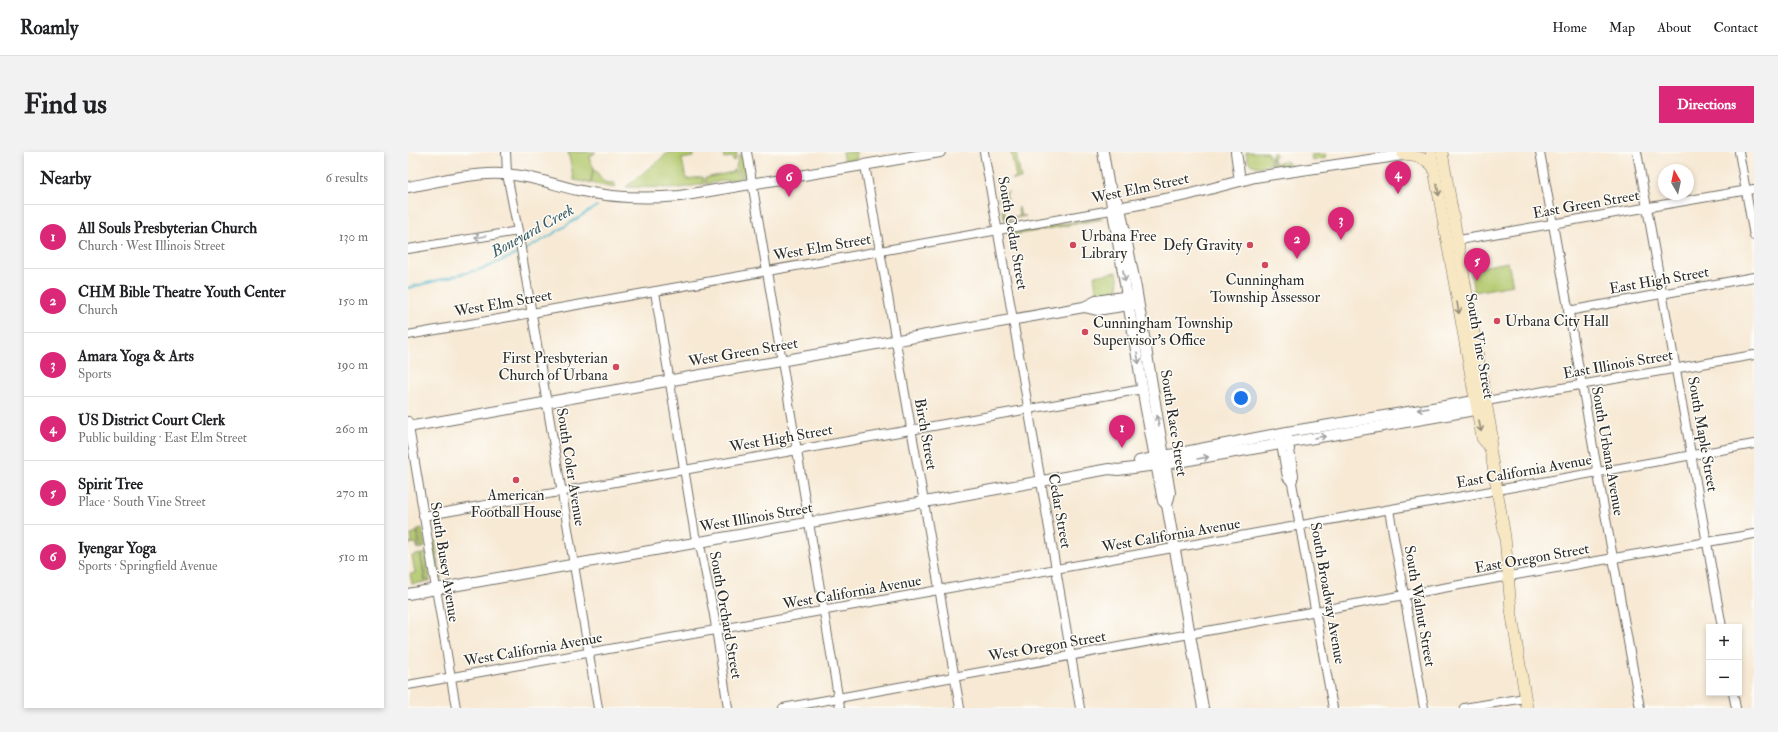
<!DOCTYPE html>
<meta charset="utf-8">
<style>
:root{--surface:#fff;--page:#f2f2f2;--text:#202124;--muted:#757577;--line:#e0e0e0;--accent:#db2777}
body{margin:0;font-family:"IM FELL Double Pica",serif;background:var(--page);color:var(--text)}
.controls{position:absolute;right:12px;bottom:12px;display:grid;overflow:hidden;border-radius:0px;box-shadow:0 2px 6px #0003}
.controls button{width:36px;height:36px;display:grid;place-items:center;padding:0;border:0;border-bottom:1px solid var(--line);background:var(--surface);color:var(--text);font:20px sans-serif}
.compass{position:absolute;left:1250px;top:12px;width:36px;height:36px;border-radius:50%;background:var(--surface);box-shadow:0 2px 6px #0003;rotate:351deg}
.you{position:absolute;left:833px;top:246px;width:14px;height:14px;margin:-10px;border:3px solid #fff;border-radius:50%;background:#1a73e8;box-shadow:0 0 0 6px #1a73e833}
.badge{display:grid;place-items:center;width:26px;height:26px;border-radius:50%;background:var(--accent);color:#fff;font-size:13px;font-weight:700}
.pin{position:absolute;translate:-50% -33px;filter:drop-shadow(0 1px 2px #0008)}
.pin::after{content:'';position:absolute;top:21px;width:14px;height:12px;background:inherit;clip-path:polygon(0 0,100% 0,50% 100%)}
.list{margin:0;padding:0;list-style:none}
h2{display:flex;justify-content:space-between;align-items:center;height:52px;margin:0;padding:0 16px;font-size:17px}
h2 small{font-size:13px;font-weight:400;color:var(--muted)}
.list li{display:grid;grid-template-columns:26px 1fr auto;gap:12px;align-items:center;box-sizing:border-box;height:64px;padding:0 16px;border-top:1px solid var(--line)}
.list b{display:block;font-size:15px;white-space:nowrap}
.list p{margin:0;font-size:13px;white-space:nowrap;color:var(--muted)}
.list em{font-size:13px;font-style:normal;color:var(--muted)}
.map{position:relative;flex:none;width:1346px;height:556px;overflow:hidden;border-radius:0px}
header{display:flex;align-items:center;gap:24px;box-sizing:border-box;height:56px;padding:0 20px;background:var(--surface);border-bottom:1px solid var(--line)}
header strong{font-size:19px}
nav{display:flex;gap:22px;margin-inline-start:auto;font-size:14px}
.intro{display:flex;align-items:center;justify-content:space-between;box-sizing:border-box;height:96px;padding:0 24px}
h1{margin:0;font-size:28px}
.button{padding:10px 18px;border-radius:0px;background:var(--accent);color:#fff;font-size:14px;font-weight:700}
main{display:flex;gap:24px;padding:0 24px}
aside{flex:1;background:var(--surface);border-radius:0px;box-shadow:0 2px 6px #0003}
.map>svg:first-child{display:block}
.green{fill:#b1c76b;stroke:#6e794b}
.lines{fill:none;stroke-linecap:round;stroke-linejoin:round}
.stream{stroke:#4fb8cd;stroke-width:2}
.minor-casing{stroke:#726e66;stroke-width:10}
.tertiary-casing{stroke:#726e66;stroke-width:12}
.secondary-casing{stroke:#726e66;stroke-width:12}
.minor{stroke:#fff;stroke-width:8}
.tertiary{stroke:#fff;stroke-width:10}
.secondary{stroke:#f7e8c3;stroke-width:11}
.oneway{stroke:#918a77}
.oneway2{stroke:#a0a0a0}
.poi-dot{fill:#d1495b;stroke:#fdfcf7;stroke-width:1.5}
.labels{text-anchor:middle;stroke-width:3;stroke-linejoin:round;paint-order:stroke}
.street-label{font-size:15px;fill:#2b2b2b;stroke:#fdfcf7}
.poi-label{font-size:15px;fill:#2b2b2b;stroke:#fdfcf7;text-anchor:start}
.water-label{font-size:16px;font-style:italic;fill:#385c64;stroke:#fdfcf7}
</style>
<header>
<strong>Roamly</strong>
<nav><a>Home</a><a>Map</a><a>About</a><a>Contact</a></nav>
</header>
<div class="intro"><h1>Find us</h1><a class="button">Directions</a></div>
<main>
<aside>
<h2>Nearby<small>6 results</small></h2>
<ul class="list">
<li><span class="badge">1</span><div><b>All Souls Presbyterian Church</b><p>Church · West Illinois Street</p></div><em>130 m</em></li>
<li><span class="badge">2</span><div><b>CHM Bible Theatre Youth Center</b><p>Church</p></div><em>150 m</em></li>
<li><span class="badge">3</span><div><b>Amara Yoga &amp; Arts</b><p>Sports</p></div><em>190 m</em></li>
<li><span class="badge">4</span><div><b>US District Court Clerk</b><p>Public building · East Elm Street</p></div><em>260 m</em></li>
<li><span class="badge">5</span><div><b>Spirit Tree</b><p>Place · South Vine Street</p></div><em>270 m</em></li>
<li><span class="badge">6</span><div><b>Iyengar Yoga</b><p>Sports · Springfield Avenue</p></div><em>510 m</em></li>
</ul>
</aside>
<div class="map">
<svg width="1346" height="556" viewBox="0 0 1346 556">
<rect width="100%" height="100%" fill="#fdfcf7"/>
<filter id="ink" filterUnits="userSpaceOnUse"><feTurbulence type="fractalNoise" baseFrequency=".025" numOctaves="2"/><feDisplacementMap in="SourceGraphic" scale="8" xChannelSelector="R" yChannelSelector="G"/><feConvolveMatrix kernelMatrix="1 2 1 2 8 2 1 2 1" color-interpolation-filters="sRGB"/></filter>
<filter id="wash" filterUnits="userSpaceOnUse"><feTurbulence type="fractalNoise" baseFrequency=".012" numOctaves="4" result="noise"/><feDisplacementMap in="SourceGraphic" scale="16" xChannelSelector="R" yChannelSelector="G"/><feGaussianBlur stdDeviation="0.9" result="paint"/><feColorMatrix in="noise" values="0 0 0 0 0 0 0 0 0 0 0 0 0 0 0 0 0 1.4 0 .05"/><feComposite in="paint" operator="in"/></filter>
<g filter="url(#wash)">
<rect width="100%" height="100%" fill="#f7e9d4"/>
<g class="green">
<path d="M160 0H188L181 5 183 11 186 15 182 31 166 28Z"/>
<path d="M261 0H285V5L274 7 278 27 295 25 296 32 273 36 218 35Z"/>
<path d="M315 0H329L327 8 325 9 324 5 316 6Z"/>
<path d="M434 0H448L449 7 436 9Z"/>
<path d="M603 0H608L613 27H603L608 25Z"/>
<path d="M838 0H859L861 4 863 12 854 13V15C842 14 840 12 838 0Z"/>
<path d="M866 0 868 3 865 5 866 11 878 9 881 13 865 15 863 4Z"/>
<path d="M917 2 918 6 904 9 903 3Z"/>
<path d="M331 3H334L338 25 335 26 328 15Z"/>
<path d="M186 16 196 30 206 31 208 34 206 36 183 31Z"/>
<path d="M325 18H327L333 26 298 32 297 26 325 20Z"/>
<path d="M601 40 598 42 600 48 592 49 591 42Z"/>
<path d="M611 55 613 64H618L597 68 594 58 596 57 598 66 611 64 610 56Z"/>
<path d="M691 66 695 67 600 84 601 81Z"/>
<path d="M1100 110 1105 133 1066 140 1062 117Z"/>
<path d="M709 120C713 141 709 142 689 145L686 124Z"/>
<path d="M14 376 17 395 13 397 10 377Z"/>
<path d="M9 379 11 397H10L8 391 0 392 4 390 3 383Z"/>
<path d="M27 389 33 427H30L24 390Z"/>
<path d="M18 401 22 429H18L13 402Z"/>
<path d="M12 402 17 430 4 432 2 422 7 421 4 404Z"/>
</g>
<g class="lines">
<g class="stream">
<path d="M115 99 140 85 189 54"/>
<path d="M0 136 77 116 111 101"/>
</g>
</g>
</g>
<g filter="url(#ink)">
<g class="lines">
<g class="minor-casing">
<g id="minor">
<path d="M98 0 99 22 110 79 190 556"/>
<path d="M339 0 432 556"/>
<path d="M576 0 672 556"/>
<path d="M1132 0 1232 556"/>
<path d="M1229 0 1314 475"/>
<path d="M1331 0 1346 84"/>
<path d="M457 13 552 556"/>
<path d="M1045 89 1346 37"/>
<path d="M0 97 110 79"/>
<path d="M247 140 287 383 293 398 306 463 320 556"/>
<path d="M1160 159 1346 125"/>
<path d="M0 183 703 58"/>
<path d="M1078 249 1346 203"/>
<path d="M0 269 48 556"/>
<path d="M880 285 886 324 884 331"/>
<path d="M872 287 879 325 884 331 925 556"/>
<path d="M981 358 1016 556"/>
<path d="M15 364 735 237"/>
<path d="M0 533 1346 292"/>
<path d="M1325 541 1328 556"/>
<path d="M375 556 1090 426 1346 382"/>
<path d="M1056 556 1117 546"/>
</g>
</g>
<g class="tertiary-casing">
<g id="tertiary">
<path d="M695 0 737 252 755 349 759 353"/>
<path d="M828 0 832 29"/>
<path d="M700 31 712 56 728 136 762 341 759 353 795 556"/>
<path d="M0 35C27 30 67 20 94 22 120 23 144 32 169 38 203 46 237 47 272 44L532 0"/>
<path d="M705 57 779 43 847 25 995 3 1000 0"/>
<path d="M676 155 689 158 727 152"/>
<path d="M0 275 676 155 688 149 729 143"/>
<path d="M731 309 879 280 1067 249H1074"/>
<path d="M0 442 701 317 710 318 764 311 1061 259 1068 257 1075 252"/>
</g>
</g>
<g class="secondary-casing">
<g id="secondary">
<path d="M1023 0 1074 286 1082 296"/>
<path d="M1034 0 1084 284 1082 296 1097 385 1103 458 1119 556"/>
<path d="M995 3C1007 4 1018 5 1026 16"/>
</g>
</g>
<use href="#minor" class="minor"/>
<use href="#tertiary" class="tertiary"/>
<use href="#secondary" class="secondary"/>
</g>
<defs><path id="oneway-shaft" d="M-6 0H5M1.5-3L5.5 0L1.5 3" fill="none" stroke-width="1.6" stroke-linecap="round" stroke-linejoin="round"/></defs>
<g class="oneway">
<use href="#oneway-shaft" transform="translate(1030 38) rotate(80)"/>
<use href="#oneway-shaft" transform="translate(1050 156) rotate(80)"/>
<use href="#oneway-shaft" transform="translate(1072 274) rotate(79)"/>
</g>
<g class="oneway2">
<use href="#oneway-shaft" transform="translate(72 85) rotate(171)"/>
<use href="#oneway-shaft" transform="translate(716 124) rotate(80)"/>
<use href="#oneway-shaft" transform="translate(730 206) rotate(80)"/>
<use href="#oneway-shaft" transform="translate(1015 257) rotate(172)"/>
<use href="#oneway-shaft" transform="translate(750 269) rotate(-100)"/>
<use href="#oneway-shaft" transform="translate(912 285) rotate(-10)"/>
<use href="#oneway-shaft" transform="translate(795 306) rotate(-10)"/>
</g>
</g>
<g class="poi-dot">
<circle cx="665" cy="93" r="4"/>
<circle cx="842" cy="93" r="4"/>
<circle cx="857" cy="113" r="4"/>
<circle cx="1089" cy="169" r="4"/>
<circle cx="677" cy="180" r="4"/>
<circle cx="208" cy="215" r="4"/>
<circle cx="108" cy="328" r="4"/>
</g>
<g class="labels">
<g class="street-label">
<text transform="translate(732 36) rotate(-12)" y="5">West Elm Street</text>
<text transform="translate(1178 52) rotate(-10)" y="5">East Green Street</text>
<text transform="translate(605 81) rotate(80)" y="5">South Cedar Street</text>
<text transform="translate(414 95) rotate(-10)" y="5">West Elm Street</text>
<text transform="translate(1251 128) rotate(-10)" y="5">East High Street</text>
<text transform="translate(95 151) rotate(-10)" y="5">West Elm Street</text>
<text transform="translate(1072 194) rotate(80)" y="5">South Vine Street</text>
<text transform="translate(335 200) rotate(-10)" y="5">West Green Street</text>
<text transform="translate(1210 212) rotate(-10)" y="5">East Illinois Street</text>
<text transform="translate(766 271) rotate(81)" y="5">South Race Street</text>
<text transform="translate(518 282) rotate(80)" y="5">Birch Street</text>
<text transform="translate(1295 282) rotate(80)" y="5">South Maple Street</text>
<text transform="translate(373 286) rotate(-10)" y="5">West High Street</text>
<text transform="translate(1200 299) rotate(80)" y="5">South Urbana Avenue</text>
<text transform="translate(163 315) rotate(81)" y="5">South Coler Avenue</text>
<text transform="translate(1116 319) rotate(-10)" y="5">East California Avenue</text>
<text transform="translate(652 359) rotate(80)" y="5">Cedar Street</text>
<text transform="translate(348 365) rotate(-10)" y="5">West Illinois Street</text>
<text transform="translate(763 383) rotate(-10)" y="5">West California Avenue</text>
<text transform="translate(1124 406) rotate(-10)" y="5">East Oregon Street</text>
<text transform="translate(37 410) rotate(81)" y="5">South Busey Avenue</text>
<text transform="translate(444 440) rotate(-10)" y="5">West California Avenue</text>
<text transform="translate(920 441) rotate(80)" y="5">South Broadway Avenue</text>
<text transform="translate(1012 454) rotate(80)" y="5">South Walnut Street</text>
<text transform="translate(318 463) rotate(80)" y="5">South Orchard Street</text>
<text transform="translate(639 494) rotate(-10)" y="5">West Oregon Street</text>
<text transform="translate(125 497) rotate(-10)" y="5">West California Avenue</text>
</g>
<g class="poi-label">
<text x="673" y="89">Urbana Free<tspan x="673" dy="17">Library</tspan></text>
<text x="834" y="98" text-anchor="end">Defy Gravity</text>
<text x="857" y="133" text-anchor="middle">Cunningham<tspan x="857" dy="17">Township Assessor</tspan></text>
<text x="1097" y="174">Urbana City Hall</text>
<text x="685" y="176">Cunningham Township<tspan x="685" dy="17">Supervisor's Office</tspan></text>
<text x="200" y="211" text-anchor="end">First Presbyterian<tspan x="200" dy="17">Church of Urbana</tspan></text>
<text x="108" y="348" text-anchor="middle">American<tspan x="108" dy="17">Football House</tspan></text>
</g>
<g class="water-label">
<text transform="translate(124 78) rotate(-29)" y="6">Boneyard Creek</text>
</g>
</g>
</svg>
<div class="controls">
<button>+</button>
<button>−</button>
</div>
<svg class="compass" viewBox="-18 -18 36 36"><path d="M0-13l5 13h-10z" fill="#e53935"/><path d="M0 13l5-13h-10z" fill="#757577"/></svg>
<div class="you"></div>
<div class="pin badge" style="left:714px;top:296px">1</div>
<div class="pin badge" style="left:889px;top:107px">2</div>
<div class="pin badge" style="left:933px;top:88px">3</div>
<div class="pin badge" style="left:990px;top:42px">4</div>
<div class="pin badge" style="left:1069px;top:129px">5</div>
<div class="pin badge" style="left:381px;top:45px">6</div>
</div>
</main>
